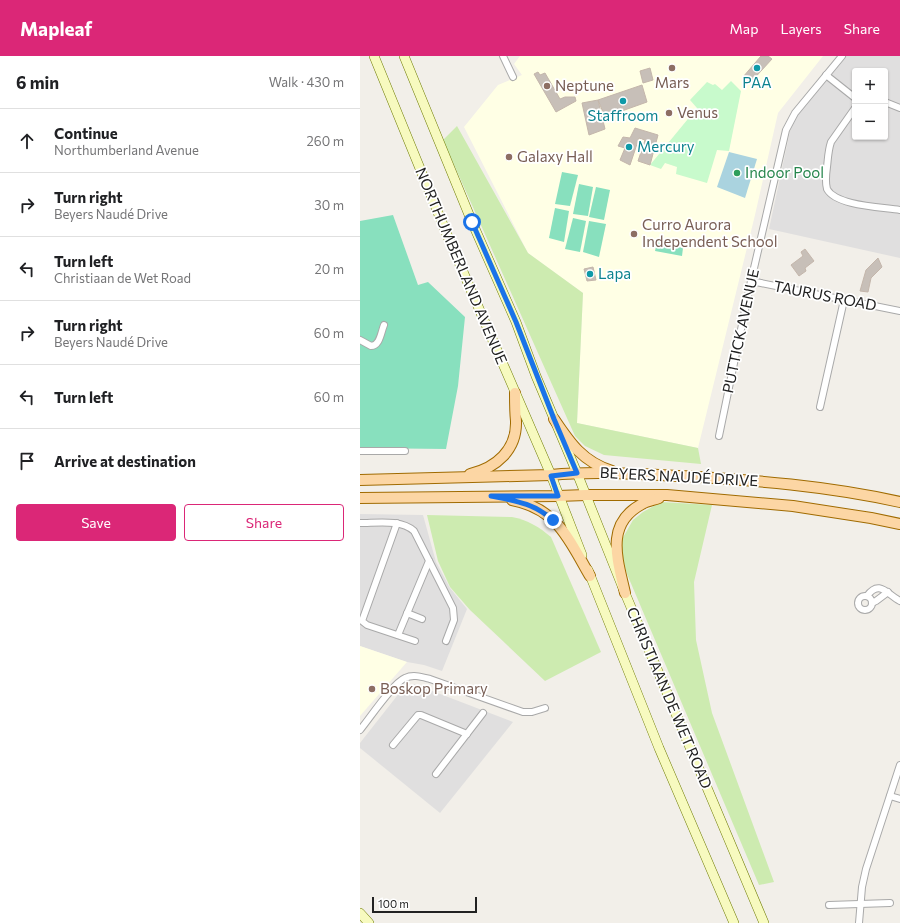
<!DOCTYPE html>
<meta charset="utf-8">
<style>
:root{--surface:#fff;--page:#f6f6f6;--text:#202124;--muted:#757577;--line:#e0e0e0;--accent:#db2777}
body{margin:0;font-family:Commissioner,sans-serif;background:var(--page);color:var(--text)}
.controls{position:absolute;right:12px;top:12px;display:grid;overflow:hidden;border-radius:4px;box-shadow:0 1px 3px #0004}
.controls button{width:36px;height:36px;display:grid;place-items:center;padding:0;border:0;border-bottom:1px solid var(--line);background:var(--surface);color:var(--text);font:20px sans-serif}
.scale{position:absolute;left:12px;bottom:10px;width:105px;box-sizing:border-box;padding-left:4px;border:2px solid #222;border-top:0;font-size:11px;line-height:14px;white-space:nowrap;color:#222;-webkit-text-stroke:3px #fff;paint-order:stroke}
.stop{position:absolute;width:12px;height:12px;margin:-9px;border:3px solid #1a73e8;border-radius:50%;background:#fff}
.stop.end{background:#1a73e8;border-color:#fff;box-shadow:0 1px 4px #0008}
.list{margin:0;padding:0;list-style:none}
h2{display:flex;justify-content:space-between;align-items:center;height:52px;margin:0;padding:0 16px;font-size:17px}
h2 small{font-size:13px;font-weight:400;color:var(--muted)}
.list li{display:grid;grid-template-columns:26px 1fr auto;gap:12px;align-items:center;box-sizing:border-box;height:64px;padding:0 16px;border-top:1px solid var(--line)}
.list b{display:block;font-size:15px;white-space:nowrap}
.list p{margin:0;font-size:13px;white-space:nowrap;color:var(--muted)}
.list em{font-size:13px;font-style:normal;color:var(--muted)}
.actions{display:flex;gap:8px;padding:12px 16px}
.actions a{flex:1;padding:9px 0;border:1px solid var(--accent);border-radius:4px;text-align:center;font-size:14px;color:var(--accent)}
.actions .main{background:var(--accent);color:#fff}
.icon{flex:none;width:22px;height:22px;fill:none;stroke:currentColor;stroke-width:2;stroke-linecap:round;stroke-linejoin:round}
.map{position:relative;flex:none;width:540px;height:867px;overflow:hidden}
header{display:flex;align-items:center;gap:24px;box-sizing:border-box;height:56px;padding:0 20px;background:var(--accent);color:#fff}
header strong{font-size:19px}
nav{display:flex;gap:22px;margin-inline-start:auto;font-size:14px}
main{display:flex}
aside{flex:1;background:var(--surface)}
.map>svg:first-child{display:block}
.residential{fill:#e0dfdf;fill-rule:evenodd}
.education{fill:#ffffe5}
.grass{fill:#cdebb0}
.park{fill:#c8facc}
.pitch{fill:#88e0be}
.water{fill:#aad3df}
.building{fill:#c7bfb8;stroke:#c4b6ab}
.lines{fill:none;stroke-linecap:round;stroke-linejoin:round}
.street-casing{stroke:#a9a9a9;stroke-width:8}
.secondary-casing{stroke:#707d05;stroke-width:10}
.primary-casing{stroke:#a06b00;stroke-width:12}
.street{stroke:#fff;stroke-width:6}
.secondary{stroke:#f7fabf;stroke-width:9}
.primary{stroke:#fcd6a4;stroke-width:10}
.route{stroke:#1a73e8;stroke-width:5}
.education-dot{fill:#8d6e63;stroke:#fff;stroke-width:1.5}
.culture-dot{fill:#0f9aa8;stroke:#fff;stroke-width:1.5}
.leisure-dot{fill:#2e9e5b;stroke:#fff;stroke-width:1.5}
.labels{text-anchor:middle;stroke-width:3.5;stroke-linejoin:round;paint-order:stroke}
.education-label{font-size:15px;fill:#785e54;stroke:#fff;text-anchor:start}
.culture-label{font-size:15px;fill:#0d838f;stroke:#fff}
.leisure-label{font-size:15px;fill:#27864d;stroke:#fff;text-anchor:start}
.street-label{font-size:15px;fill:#222;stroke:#fff}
</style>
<header>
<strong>Mapleaf</strong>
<nav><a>Map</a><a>Layers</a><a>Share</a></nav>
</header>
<main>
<aside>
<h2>6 min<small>Walk · 430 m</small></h2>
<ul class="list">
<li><svg class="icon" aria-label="ahead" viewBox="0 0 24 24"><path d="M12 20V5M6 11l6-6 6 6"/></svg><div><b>Continue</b><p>Northumberland Avenue</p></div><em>260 m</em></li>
<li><svg class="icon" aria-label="right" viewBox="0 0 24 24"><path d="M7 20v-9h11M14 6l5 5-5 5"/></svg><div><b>Turn right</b><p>Beyers Naudé Drive</p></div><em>30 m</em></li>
<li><svg class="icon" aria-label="left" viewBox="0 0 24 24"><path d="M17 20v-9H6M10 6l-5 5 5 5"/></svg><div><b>Turn left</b><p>Christiaan de Wet Road</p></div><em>20 m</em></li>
<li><svg class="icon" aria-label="right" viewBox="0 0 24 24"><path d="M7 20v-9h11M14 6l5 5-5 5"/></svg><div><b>Turn right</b><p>Beyers Naudé Drive</p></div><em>60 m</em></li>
<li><svg class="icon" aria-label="left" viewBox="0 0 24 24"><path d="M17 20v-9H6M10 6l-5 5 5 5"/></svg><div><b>Turn left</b></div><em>60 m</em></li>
<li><svg class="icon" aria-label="arrive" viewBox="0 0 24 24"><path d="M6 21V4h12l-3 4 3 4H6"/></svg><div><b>Arrive at destination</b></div></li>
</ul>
<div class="actions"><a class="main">Save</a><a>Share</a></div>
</aside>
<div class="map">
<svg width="540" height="867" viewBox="0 0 540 867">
<rect width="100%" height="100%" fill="#f2efe9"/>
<g class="residential">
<path d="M486 0H540V202L409 173 432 66ZM495 15H525V81H495Z"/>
<path d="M0 458 63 459 76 506 90 532 107 553 82 615 64 609 47 606 0 590Z"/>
<path d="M54 628 153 666 80 757 0 692V687L44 631Z"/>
</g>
<g class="education">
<path d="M160 0H463L418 57 395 159 338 392 217 367 223 237 168 197 104 71 138 29 162 19 154 8Z"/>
<path d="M0 590 47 606 0 660Z"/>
</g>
<g class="grass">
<path d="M97 70 168 197 223 237 217 367 338 392 341 408 244 399 225 390 215 380 83 84Z"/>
<path d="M301 446 352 449 334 526 336 584 352 657 414 826 399 829 267 518 263 504 261 485 273 464 283 456Z"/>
<path d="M67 459 152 461C168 464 179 471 191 481L241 596 185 625 110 554 90 531 78 505Z"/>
</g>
<path class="park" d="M371 25 381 35 369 95 357 94 347 127 316 118 317 111 305 107 301 113 290 109 337 52 330 44 347 26 353 29 355 28 362 34Z"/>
<g class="pitch">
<path d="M202 116 218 119 210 150 195 148Z"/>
<path d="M219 128 233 131 228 160 213 158Z"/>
<path d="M236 131 250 134 244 164 229 161Z"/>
<path d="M195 152 209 155 204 186 189 182Z"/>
<path d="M33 159 58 229 68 226 105 261 98 330 86 393 0 392V165Z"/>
<path d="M213 162 226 165 220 196 205 193Z"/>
<path d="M229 165 246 168 239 201 223 196Z"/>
<path d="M297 186 323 192 322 200 295 195Z"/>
</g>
<path class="water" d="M369 96 397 103 385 142 357 131Z"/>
<g class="building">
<path d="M401 0H408L412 3 390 27 383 21Z"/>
<path d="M290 12 293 24 283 27 280 15Z"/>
<path d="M178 16 180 19 185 17 200 43 205 41H215L216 45 196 56 174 18Z"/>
<path d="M282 29 287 46 245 61 238 44Z"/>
<path d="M238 44 245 73 229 79 222 47Z"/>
<path d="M275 72 298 79 290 109 278 105 285 84 279 82 270 109 260 104 265 92 258 90 263 81 270 82Z"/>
<path d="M445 193 454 205 445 212 446 215 439 220 431 209 443 200 441 196Z"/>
<path d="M518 202 522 211 511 222 508 236 500 235 506 214Z"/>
<path d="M233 211 236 224 227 225 224 213Z"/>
</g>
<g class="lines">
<g class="street-casing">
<g id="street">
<path d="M143 0 153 21"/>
<path d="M466 19 495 42"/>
<path d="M525 46 540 52"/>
<path d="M495 52 471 86C468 95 468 103 467 111 466 118 465 126 467 133 476 150 522 151 540 154"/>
<path d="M391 225 540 255"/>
<path d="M0 284 11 290C20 290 21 276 24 269"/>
<path d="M460 351 484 244"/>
<path d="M359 380 391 225 426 74 435 57 482 0"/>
<path d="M0 395H45"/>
<path d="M0 467C17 467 41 463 54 475L93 552 94 564 86 585"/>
<path d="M37 467 2 565 7 569 55 585"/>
<path d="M507 540C519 523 527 538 540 545"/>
<circle cx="505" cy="547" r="7"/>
<path d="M512 547 516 545 528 536"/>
<path d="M47 557 62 563"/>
<path d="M38 579 69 505"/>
<path d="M0 674C10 662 33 627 45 622 53 618 62 621 70 623L163 656H172L185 652"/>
<path d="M33 689 58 659H61L107 678"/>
<path d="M76 718 123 657"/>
<path d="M530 740 540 743"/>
<path d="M469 849 530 847"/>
<path d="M499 867 502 831 506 813 540 709"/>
</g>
</g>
<g class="secondary-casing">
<g id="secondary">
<path d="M14 0 88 181 191 419 222 499"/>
<path d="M44 0 112 166 156 266 176 320 217 417 265 537 404 867"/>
<path d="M228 514 299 692 374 867"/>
<path d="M0 857 9 867"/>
</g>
</g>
<g class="primary-casing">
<g id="primary">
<path d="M194 363C210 387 223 406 252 415"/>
<path d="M110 418C136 412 157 394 156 365 155 356 155 347 155 337"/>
<path d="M0 424 191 419C234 415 277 418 321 420 394 424 468 430 540 446"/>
<path d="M0 442 198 440 226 439H307L433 450 511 462 540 468"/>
<path d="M152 444C198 453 209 484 230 520"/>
<path d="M265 537C258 505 244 468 282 448 287 445 294 444 299 442"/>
</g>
</g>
<use href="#street" class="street"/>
<use href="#secondary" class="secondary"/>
<use href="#primary" class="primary"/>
</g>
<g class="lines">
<path class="route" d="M112 166 156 266 194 363 217 417 191 420 198 440H131C156 445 173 447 193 464"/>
</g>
<g class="education-dot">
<circle cx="312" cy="12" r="4"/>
<circle cx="187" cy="30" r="4"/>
<circle cx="309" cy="57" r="4"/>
<circle cx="149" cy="101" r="4"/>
<circle cx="274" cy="178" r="4"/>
<circle cx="12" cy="633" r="4"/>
</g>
<g class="culture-dot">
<circle cx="397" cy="12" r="4"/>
<circle cx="263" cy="45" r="4"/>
<circle cx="269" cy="91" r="4"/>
<circle cx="230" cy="218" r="4"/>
</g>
<circle class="leisure-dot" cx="377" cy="117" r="4"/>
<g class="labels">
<g class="education-label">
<text x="312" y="32" text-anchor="middle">Mars</text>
<text x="195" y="35">Neptune</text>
<text x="317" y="62">Venus</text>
<text x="157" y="106">Galaxy Hall</text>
<text x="282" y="174">Curro Aurora<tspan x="282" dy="17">Independent School</tspan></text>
<text x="20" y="638">Boskop Primary</text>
</g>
<g class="culture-label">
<text x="397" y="32">PAA</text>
<text x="263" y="65">Staffroom</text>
<text x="277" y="96" text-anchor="start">Mercury</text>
<text x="238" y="223" text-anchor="start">Lapa</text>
</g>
<g class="leisure-label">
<text x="385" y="122">Indoor Pool</text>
</g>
<g class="street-label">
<text transform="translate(101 210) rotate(67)" y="5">NORTHUMBERLAND AVENUE</text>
<text transform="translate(465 240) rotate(11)" y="5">TAURUS ROAD</text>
<text transform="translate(381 275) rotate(-78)" y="5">PUTTICK AVENUE</text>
<text transform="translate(319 421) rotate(3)" y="5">BEYERS NAUDÉ DRIVE</text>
<text transform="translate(309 642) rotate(67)" y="5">CHRISTIAAN DE WET ROAD</text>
</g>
</g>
</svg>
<div class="controls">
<button>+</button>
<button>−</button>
</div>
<div class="scale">100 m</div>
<div class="stop" style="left:112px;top:166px"></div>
<div class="stop end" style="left:193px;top:464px"></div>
</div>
</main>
